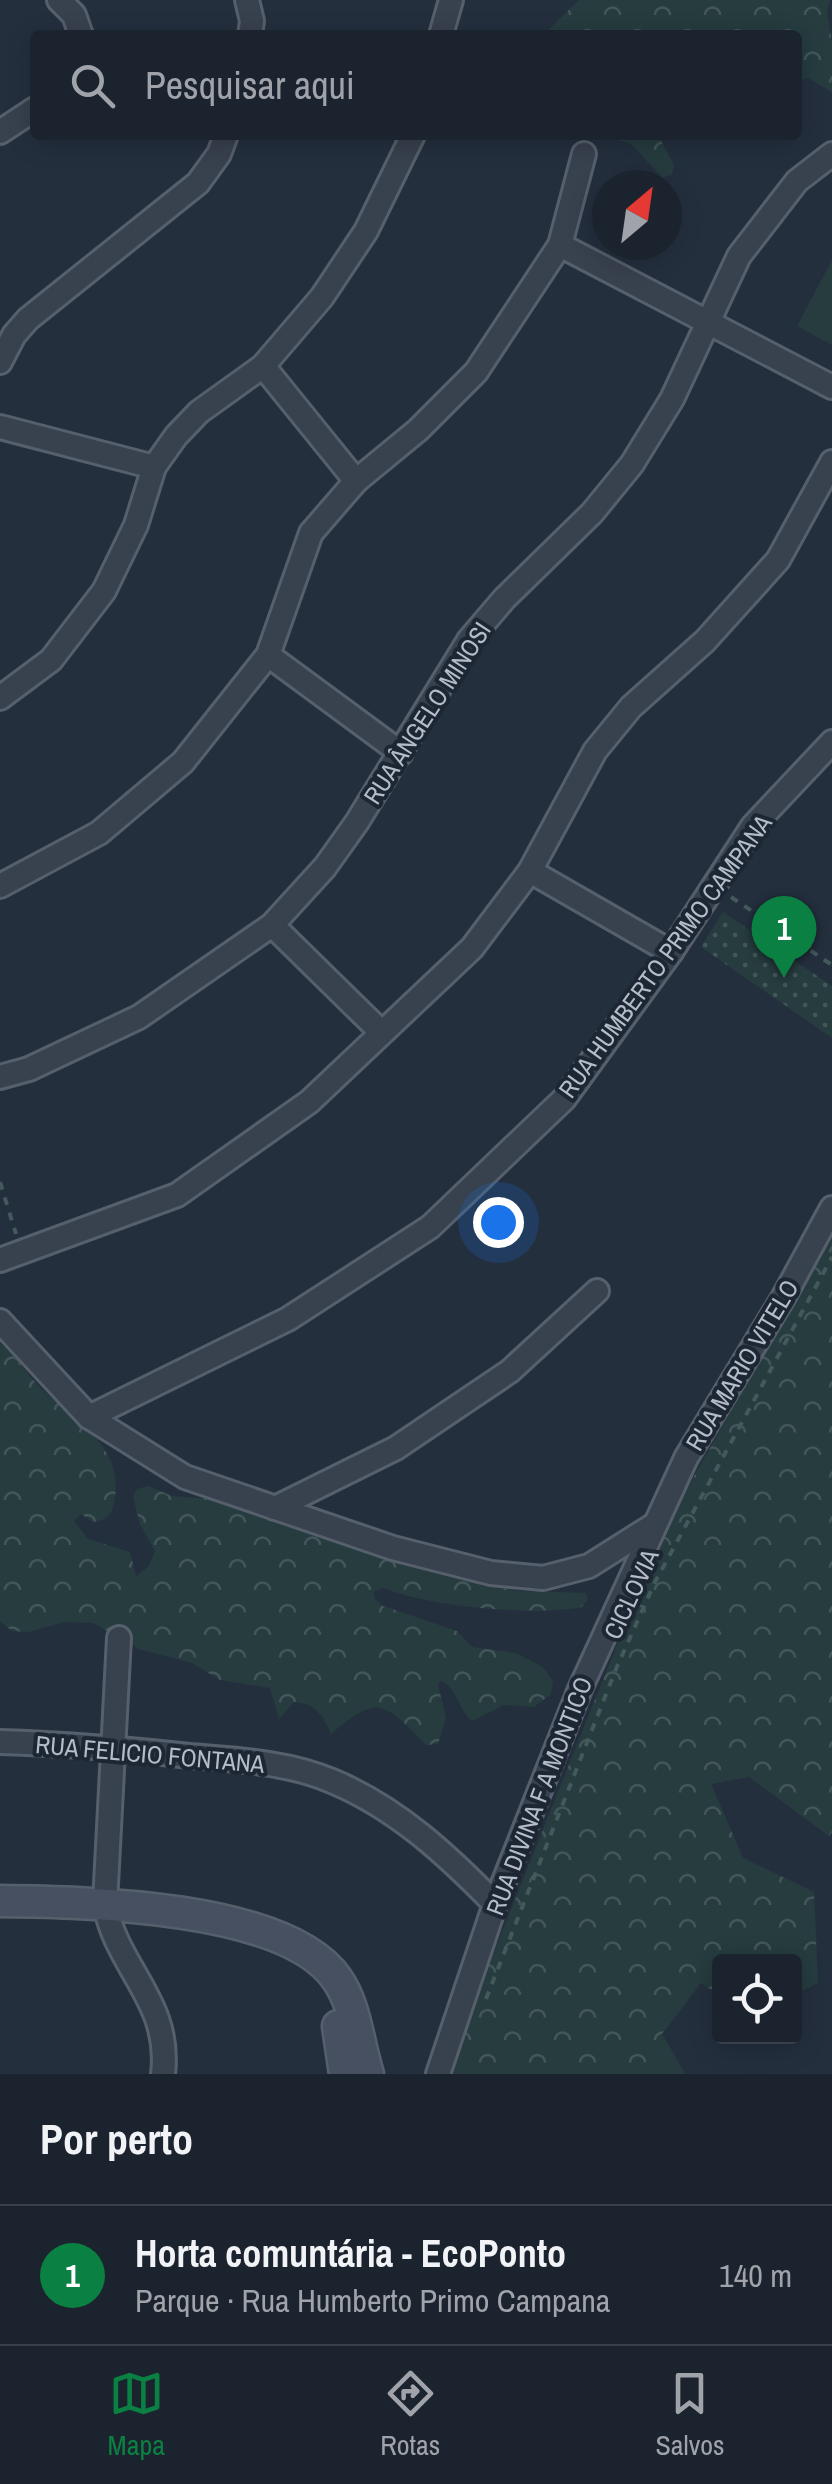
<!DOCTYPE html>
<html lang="pt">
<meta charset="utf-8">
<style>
:root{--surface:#1b232e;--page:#242b36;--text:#f1f3f6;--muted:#a0a4aa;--line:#39404a;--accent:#0b8043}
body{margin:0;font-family:"Archivo Narrow",sans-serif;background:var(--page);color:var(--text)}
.controls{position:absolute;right:30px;bottom:30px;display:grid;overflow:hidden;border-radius:10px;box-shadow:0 5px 25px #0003}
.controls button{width:90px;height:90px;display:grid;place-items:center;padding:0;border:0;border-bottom:2px solid var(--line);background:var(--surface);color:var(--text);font:50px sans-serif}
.compass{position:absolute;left:592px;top:170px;width:90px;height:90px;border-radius:50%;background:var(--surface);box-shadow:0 5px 25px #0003;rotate:29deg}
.you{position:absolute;left:498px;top:1222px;width:35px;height:35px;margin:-25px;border:8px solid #fff;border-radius:50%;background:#1a73e8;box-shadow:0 0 0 15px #1a73e833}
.badge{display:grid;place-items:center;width:65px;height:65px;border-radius:50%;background:var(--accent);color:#fff;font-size:32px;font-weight:700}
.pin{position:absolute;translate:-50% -82px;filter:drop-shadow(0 2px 5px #0008)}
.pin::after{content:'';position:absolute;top:52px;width:35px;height:30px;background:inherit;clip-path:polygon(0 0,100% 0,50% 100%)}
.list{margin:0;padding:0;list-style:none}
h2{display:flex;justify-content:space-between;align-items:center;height:130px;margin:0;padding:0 40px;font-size:42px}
h2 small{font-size:32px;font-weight:400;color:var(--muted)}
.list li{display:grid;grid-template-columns:65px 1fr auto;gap:30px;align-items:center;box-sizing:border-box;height:140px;padding:0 40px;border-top:2px solid var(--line)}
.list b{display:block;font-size:38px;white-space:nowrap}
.list p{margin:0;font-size:32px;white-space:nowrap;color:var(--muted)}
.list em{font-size:32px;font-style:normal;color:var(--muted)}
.icon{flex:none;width:55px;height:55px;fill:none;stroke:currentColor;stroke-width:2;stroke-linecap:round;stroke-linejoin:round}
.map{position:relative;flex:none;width:832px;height:2074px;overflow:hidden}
.search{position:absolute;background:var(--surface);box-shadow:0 5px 25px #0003;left:30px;right:30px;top:30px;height:110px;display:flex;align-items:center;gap:25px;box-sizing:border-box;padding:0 35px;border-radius:10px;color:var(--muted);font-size:38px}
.sheet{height:270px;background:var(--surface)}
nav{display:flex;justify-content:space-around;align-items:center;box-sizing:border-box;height:140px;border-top:2px solid var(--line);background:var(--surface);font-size:28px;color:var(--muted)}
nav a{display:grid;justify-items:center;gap:5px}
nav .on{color:var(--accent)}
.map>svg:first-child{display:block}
.grass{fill:#263c3f}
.forest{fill:url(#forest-crowns)}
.garden{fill:url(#garden-dots)}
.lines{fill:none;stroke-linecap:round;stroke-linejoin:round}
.street-casing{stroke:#565f6c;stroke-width:28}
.secondary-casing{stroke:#565f6c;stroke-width:35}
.path{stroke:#44595c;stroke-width:4;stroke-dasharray:8 8;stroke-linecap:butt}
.street{stroke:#38414e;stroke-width:22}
.secondary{stroke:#465061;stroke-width:30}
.labels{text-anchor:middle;stroke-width:8;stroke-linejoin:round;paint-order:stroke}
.street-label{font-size:25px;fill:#b4bcc9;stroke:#1d2633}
</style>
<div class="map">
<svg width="832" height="2074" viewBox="0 0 832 2074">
<defs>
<pattern id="forest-crowns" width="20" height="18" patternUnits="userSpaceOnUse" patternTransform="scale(2.5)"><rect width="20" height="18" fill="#263c3f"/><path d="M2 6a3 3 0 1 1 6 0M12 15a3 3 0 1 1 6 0" fill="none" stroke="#435659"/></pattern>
<pattern id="garden-dots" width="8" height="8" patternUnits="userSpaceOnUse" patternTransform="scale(2.5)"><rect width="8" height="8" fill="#263c3f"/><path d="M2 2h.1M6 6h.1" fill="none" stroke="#435659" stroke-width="1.8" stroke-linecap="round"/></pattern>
</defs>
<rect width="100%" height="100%" fill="#242f3e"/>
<path class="grass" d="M832 260V345L797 326Z"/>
<g class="forest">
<path d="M579 0H830L827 13 832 42V92L808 78 797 81V35H543Z"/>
<path d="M597 135H658L674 165 672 174 663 178 630 143Z"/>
<path d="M832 1231V1832L829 1836 749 1777 711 1784 743 1858 814 1892 818 1983 795 1994 794 1962H720L719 1995 701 1983 662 2034 685 2074H445L661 1535Z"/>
<path d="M0 1343C17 1356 27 1375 43 1390 76 1422 126 1446 114 1503 111 1516 106 1520 93 1522L81 1514 74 1521 88 1539 130 1552 136 1576 148 1567 155 1551 140 1524 133 1497 137 1489 148 1486 172 1496 247 1502 336 1525 481 1585 522 1591 586 1593 588 1599 582 1607C534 1617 428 1606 383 1588L373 1592 375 1599 383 1606 457 1631 472 1647 515 1653 543 1667 553 1681 551 1694 534 1707 504 1705 472 1721C458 1709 457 1688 440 1680L438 1685 446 1718 438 1744 426 1745C386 1704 379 1692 331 1734 323 1715 315 1703 294 1702L279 1719 270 1688 220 1680 192 1663 139 1649 93 1623 64 1622 28 1632 12 1631 0 1621Z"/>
</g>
<path class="garden" d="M723 912 832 986V1038L701 947Z"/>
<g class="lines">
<g class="street-casing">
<g id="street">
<path d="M59 0 74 15 81 35"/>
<path d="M247 0 252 21 250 35"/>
<path d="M441 35 451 0"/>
<path d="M0 132 35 109"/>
<path d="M560 245 832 387"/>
<path d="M0 362 14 335 28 319 198 183 219 154 226 135"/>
<path d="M263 366 356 481"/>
<path d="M0 427 154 467"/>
<path d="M268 655 401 753"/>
<path d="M0 698 51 660 104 591 136 525 154 467 176 436 199 412 263 366 322 297 366 231 413 135"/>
<path d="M530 871 671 952"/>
<path d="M0 886 99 833 183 762 268 655 311 533 356 481 418 430 476 372 560 245 584 154"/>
<path d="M272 925 380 1031"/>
<path d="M0 1077 29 1069 139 1017 272 925 325 867 357 822 469 640 504 599 592 513 632 464 672 399 739 256 797 181 832 154"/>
<path d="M0 1260 177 1195 309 1102 472 948 530 871 595 751 631 707 705 641 778 560 832 462"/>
<path d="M0 1321 89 1417 185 1477 393 1548 491 1573 543 1578 589 1566 654 1525"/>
<path d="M89 1417 288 1319 430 1227 564 1099 671 952 753 826 832 742"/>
<path d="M275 1508 396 1448 510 1371 597 1291"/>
<path d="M119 1638 105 1903C115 1967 172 2001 163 2074"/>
<path d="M0 1742C64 1744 127 1749 190 1756 238 1760 287 1762 332 1781 397 1808 447 1855 495 1904"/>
<path d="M438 2074 495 1904 580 1689 686 1458 783 1298 832 1208"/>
</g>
</g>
<g class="secondary-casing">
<g id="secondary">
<path d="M0 1901C84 1902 286 1905 337 1979 356 2006 358 2043 368 2074"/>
<path d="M338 2026 345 2074"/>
</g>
</g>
<g class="path">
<path d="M731 897 832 965"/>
<path d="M0 1182 16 1234"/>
<path d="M486 1999 616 1669 655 1582 832 1257"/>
</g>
<use href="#street" class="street"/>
<use href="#secondary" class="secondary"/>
</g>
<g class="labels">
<g class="street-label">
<text transform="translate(427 713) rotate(-57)" y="9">RUA ÂNGELO MINOSI</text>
<text transform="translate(665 956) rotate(-54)" y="9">RUA HUMBERTO PRIMO CAMPANA</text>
<text transform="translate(742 1365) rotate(-59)" y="9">RUA MARIO VITELO</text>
<text transform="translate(631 1594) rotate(-65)" y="9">CICLOVIA</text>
<text transform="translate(150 1754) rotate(5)" y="9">RUA FELICIO FONTANA</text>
<text transform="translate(539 1796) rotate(-69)" y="9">RUA DIVINA F A MONTICO</text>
</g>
</g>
</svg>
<div class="controls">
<button><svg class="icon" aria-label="locate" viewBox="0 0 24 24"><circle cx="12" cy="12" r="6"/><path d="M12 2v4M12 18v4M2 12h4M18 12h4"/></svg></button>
</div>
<svg class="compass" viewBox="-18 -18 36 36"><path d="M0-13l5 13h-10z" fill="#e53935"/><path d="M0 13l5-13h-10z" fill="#a0a4aa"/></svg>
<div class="you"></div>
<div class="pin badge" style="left:784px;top:978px">1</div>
<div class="search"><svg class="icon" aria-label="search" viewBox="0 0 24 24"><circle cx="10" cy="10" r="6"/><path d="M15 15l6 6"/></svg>Pesquisar aqui</div>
</div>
<section class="sheet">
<h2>Por perto<small></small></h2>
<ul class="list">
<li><span class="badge">1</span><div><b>Horta comuntária - EcoPonto</b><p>Parque · Rua Humberto Primo Campana</p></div><em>140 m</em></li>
</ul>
</section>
<nav>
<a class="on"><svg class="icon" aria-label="map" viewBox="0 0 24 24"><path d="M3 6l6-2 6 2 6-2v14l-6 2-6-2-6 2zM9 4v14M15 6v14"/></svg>Mapa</a>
<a><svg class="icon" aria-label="directions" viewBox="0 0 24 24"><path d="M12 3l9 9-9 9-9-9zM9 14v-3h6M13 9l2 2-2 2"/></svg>Rotas</a>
<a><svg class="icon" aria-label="saved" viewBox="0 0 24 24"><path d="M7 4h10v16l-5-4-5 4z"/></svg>Salvos</a>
</nav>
